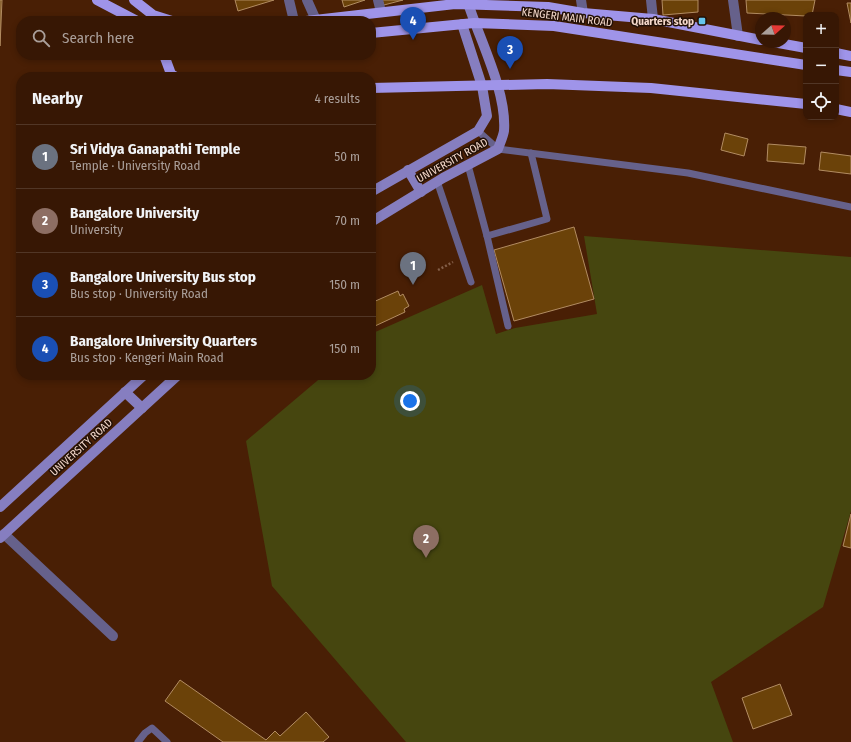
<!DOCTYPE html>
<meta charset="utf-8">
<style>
:root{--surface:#371704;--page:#422413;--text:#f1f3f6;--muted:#aa9f9a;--line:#513626;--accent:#d93025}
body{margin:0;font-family:"Fira Sans Condensed",sans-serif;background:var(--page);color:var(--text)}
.controls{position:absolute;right:12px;top:12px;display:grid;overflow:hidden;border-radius:8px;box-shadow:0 2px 6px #0003}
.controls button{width:36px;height:36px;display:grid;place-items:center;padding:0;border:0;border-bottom:1px solid var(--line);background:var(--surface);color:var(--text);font:20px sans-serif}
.compass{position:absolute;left:755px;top:12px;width:36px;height:36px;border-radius:50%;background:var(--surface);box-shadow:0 2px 6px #0003;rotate:70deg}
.you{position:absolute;left:410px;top:401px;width:14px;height:14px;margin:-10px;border:3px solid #fff;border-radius:50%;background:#1a73e8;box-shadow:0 0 0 6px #1a73e833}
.badge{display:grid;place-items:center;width:26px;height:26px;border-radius:50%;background:var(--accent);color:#fff;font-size:13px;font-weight:700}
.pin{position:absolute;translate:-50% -33px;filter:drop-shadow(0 1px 2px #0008)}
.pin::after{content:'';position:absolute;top:21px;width:14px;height:12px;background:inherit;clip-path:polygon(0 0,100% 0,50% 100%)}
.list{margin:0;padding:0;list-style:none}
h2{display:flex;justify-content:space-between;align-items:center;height:52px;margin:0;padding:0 16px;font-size:17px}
h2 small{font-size:13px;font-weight:400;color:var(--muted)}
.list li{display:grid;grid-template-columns:26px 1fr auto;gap:12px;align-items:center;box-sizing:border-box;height:64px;padding:0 16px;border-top:1px solid var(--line)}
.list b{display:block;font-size:15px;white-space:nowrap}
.list p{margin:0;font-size:13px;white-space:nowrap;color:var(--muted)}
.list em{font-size:13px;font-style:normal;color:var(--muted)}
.icon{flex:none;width:22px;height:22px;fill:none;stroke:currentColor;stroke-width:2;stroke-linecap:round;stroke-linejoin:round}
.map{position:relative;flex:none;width:851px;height:742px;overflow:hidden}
.search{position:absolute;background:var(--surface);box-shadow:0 2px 6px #0003;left:16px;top:16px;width:360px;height:44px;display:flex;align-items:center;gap:10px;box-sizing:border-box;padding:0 14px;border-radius:16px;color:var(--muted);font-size:15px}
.panel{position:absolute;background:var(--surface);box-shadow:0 2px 6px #0003;left:16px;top:72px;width:360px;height:308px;border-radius:16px}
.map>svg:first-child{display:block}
.green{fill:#46460f}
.building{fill:#6b4209;stroke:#b28c62}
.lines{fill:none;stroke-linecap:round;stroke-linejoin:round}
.path{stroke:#845f49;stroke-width:2.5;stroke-dasharray:2 2;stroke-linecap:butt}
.service{stroke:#66618b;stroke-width:7}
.minor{stroke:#66618b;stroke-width:10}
.secondary{stroke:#867ec0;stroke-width:10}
.primary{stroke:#9f94e9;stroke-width:10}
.poi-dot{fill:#65c5ee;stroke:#221006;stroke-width:1.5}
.labels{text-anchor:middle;stroke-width:3;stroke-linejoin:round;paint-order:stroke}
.street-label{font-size:11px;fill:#f4d8ca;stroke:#221006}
.poi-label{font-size:11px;font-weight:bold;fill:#f4d8ca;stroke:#221006;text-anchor:end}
</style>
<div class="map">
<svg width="851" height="742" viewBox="0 0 851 742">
<rect width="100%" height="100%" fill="#491f05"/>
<path class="green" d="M584 236 851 257V511L823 607 711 682 733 742H406L272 586 246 441 324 375H371V336L373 333 482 285 496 334 515 328 597 314Z"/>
<g class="building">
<path d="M0 0H2L0 46Z"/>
<path d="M235 0H274L238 11Z"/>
<path d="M342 0H365L344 7Z"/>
<path d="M382 0H403L384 5Z"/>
<path d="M662 0H698V12L663 15Z"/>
<path d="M746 0H815L812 15 806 16 747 13Z"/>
<path d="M847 3H851V23Z"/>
<path d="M725 133 748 139 744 156 721 150Z"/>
<path d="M768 144 806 147 804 164 767 161Z"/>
<path d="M821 152 851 156V174L819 170Z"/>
<path d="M574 227 594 299 514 321 494 250Z"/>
<path d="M398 291 400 296 403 294 409 306 404 309 405 312 375 326 371 318V303Z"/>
<path d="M851 514V548L843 546Z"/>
<path d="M180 680 266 740 275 731 280 736 306 712 329 737 323 742H223L165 701Z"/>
<path d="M780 684 792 715 753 729 742 698Z"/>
</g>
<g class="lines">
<path class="path" d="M438 270 453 262"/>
<g class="service">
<path d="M478 131 498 149 688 173 851 207"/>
<path d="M468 165 487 236 547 219 531 153"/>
<path d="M437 181 471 282"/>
<path d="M487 236 508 326"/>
<path d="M138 742 145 733 152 728 167 742"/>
</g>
<g class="minor">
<path d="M289 0 294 21"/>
<path d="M307 0 316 20"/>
<path d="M378 0 381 12"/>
<path d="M581 0 583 13"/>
<path d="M651 0 653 19"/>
<path d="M733 0 738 36"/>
<path d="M4 534 113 636"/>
</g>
<g class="secondary">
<path d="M408 170 421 192"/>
<path d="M371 192 478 131 487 116 482 86 462 24"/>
<path d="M371 222 443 178 498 149C500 143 503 137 504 131 507 91 479 39 467 0"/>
<path d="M125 392 142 408"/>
<path d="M0 507 144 375"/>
<path d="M0 538 178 375"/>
</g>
<g class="primary">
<path d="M97 0 137 21"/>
<path d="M134 0 153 15 172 21"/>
<path d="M306 21 455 4 548 7 583 13 653 19 761 40"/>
<path d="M371 33 474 23 554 26 806 65"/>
<path d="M773 42 806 48"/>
<path d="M836 53 851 56"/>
<path d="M164 55 171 74 176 77"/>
<path d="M836 70 851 72"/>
<path d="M371 88 547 84 651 88 806 104"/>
<path d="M836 109 851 112"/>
</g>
</g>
<rect class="poi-dot" x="698" y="17" width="8" height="8" rx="2"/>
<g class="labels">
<g class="street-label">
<text transform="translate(567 17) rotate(7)" y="4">KENGERI MAIN ROAD</text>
<text transform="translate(452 160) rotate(-29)" y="4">UNIVERSITY ROAD</text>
<text transform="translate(81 447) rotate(-42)" y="4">UNIVERSITY ROAD</text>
</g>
<g class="poi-label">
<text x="694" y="25">Quarters stop</text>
</g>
</g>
</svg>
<div class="controls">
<button>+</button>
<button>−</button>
<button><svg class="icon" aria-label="locate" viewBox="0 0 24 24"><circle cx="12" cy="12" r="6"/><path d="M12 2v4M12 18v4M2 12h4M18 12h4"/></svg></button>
</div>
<svg class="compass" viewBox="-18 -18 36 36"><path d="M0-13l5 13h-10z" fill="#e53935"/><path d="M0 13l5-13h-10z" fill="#aa9f9a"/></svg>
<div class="you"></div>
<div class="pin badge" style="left:413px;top:285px;background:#6b7280">1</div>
<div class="pin badge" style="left:426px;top:558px;background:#8d6e63">2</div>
<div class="pin badge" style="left:510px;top:69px;background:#1a4fb4">3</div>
<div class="pin badge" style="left:413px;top:40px;background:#1a4fb4">4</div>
<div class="search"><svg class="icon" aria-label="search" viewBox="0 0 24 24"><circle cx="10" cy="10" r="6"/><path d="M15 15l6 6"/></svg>Search here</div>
<section class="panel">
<h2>Nearby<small>4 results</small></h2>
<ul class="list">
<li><span class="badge" style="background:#6b7280">1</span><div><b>Sri Vidya Ganapathi Temple</b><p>Temple · University Road</p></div><em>50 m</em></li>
<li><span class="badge" style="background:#8d6e63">2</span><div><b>Bangalore University</b><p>University</p></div><em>70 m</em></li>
<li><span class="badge" style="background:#1a4fb4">3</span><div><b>Bangalore University Bus stop</b><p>Bus stop · University Road</p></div><em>150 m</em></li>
<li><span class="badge" style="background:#1a4fb4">4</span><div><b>Bangalore University Quarters</b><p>Bus stop · Kengeri Main Road</p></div><em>150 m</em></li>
</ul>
</section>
</div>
